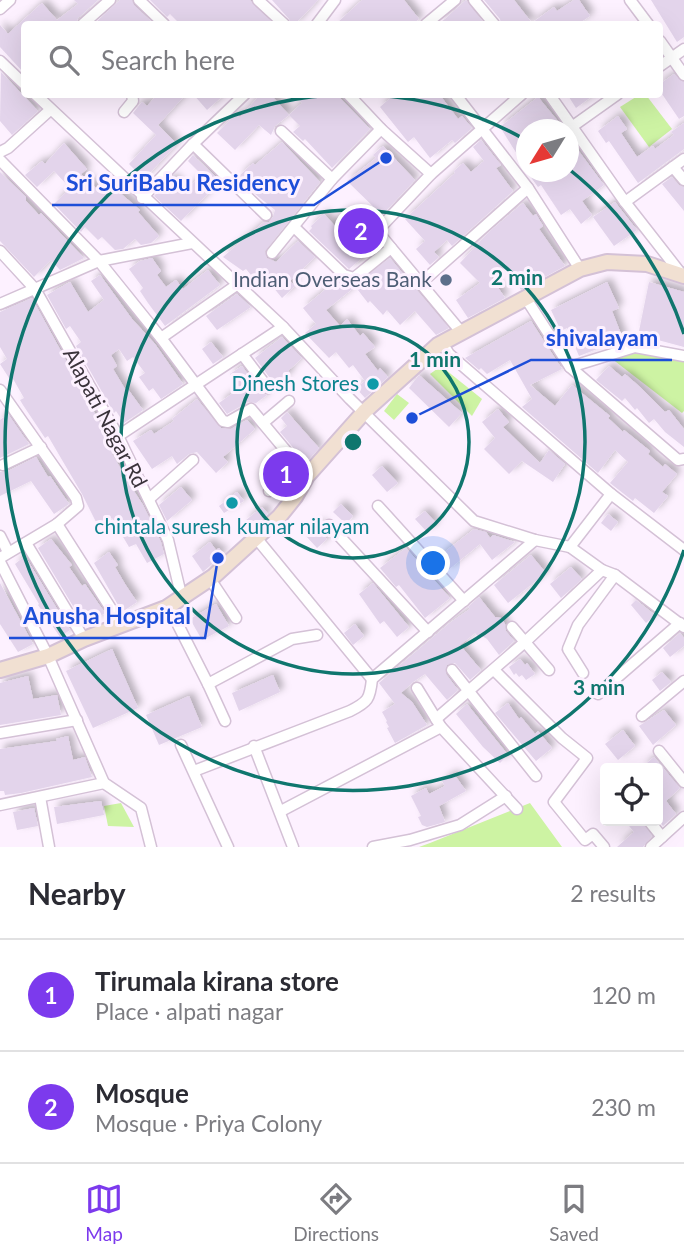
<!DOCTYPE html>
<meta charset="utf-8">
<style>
:root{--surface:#fff;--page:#f2f2f3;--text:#2b2b33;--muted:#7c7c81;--line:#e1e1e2;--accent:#7c3aed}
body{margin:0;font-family:Lato,sans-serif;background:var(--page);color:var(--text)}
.controls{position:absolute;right:21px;bottom:21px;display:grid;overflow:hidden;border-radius:7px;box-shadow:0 7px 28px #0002}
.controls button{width:63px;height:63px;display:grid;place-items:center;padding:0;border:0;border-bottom:2px solid var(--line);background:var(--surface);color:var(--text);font:35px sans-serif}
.compass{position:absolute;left:516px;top:119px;width:63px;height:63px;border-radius:50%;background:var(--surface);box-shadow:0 7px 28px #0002;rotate:233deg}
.you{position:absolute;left:434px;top:564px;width:24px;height:24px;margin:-18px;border:5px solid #fff;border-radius:50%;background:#1a73e8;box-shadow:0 0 0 10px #1a73e833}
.badge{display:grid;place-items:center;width:46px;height:46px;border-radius:50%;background:var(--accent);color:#fff;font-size:23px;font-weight:700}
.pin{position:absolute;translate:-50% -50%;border:4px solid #fff;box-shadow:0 2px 7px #0006}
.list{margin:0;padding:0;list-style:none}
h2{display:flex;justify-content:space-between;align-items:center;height:91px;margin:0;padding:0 28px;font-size:30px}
h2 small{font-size:23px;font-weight:400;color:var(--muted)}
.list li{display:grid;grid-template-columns:46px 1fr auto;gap:21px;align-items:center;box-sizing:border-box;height:112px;padding:0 28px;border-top:2px solid var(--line)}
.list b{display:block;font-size:26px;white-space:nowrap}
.list p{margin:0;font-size:23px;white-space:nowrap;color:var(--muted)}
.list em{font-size:23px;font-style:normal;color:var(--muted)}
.icon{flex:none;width:38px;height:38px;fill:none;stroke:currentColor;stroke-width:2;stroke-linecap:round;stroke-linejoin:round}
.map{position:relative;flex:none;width:684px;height:847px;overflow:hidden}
.search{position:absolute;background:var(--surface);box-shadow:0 7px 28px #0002;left:21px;right:21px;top:21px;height:77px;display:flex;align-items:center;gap:18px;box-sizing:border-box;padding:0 24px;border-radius:7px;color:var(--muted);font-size:26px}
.sheet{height:315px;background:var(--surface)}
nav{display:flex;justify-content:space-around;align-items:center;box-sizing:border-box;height:98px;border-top:2px solid var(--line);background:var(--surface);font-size:19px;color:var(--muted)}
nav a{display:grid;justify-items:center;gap:4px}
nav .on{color:var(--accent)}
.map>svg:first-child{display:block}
.green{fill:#cdf3a3}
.building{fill:#e3d4eb;filter:url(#shadow)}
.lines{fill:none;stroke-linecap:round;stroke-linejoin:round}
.street-casing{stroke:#d4c1d6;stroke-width:13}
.secondary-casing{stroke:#d4c1d6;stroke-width:18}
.street{stroke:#fff;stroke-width:10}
.secondary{stroke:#f1e0d2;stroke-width:14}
.ring{fill:none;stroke:#0f766e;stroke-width:3.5}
.service-dot{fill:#5c6f8a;stroke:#fdf1ff;stroke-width:2.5}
.culture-dot{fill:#0f9aa8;stroke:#fdf1ff;stroke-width:2.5}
.labels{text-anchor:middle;stroke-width:6;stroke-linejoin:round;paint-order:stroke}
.service-label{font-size:21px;fill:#4e5e75;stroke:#fdf1ff;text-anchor:end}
.culture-label{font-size:21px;fill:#0d838f;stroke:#fdf1ff;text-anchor:end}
.street-label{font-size:21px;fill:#3a333b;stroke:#fdf1ff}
.centre{fill:#0f766e;stroke:#fdf1ff;stroke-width:3.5}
.ring-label{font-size:21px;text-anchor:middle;font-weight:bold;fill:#0f766e;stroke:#fdf1ff;stroke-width:6;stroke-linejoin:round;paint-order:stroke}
.leader{fill:none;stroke:#1d4ed8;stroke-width:2.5}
.callout-dot{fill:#1d4ed8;stroke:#fdf1ff;stroke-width:2.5}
.callout-label{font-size:23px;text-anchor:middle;font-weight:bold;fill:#1d4ed8;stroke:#fdf1ff;stroke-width:6;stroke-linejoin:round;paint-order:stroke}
</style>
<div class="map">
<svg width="684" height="847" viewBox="0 0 684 847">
<defs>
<filter id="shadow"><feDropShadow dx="4.5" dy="-4.5" stdDeviation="3.5" flood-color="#0004"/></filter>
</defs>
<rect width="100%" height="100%" fill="#fdf1ff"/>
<g class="green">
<path d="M639 95H646L672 129 649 147 620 107Z"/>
<path d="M635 346 684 359V411L682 413 607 355Z"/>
<path d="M441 366 482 399 472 416 430 374Z"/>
<path d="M397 394 409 403 394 420 384 411Z"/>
<path d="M121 803 134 827 108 826 104 806Z"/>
<path d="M530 803 562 847H419L430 843Z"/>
</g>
<g class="building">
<path d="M74 0H98L78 18 76 24H24V71L23 72 0 47V25L8 34 42 3 57 20 78 4Z"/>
<path d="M120 0H132L134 5 154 24H94Z"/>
<path d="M150 0H250L274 24H180L170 14 167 17Z"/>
<path d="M272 0H318L295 24H291L289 19Z"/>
<path d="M362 0H404L419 19 413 24H336Z"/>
<path d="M466 0 484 23 438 24 445 19Z"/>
<path d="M484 0H514L532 23 554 7 557 11 574 0H579L590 16 578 24H501L500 19Z"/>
<path d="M651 0H684V37L677 42Z"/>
<path d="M1 72 38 111 12 135 0 121Z"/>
<path d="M674 74 684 82V116L679 119 660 91V84Z"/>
<path d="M158 94H186L158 125 177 144 144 179 129 164 156 135 133 113 142 102 147 106Z"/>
<path d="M193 94H225L207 110Z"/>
<path d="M261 94H270L289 115 302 103 298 99 303 94H336L370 129 332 168 305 139 303 141 293 132 300 126 289 115 275 126 271 135 259 125 235 150 217 133 236 114 240 117Z"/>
<path d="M395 94H439L458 119 462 116 472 128 455 143 452 140 430 158 414 137 408 142 380 107Z"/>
<path d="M567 94H595L576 108Z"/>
<path d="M538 97 562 126 557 130H527V170L500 127Z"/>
<path d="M618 116 627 129 621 133 637 157 653 146 655 149 674 135 671 132 684 123V149L638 183 609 141 606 143 598 131Z"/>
<path d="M569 138 604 185 582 201 592 215 581 224 570 209 561 215 541 185 538 187 527 172H556L559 177 569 172Z"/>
<path d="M481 140 501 165 496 168 513 191 452 246 447 240 434 252 439 257 430 265 416 249 425 241 405 219 455 173 454 171 463 163 471 172 484 161 473 147Z"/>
<path d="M282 142 320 182 265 251 267 258 276 262 298 241 315 257 290 281 295 286 282 298 268 281 261 287 246 269 243 271 223 257 264 222H269L273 217 275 210 255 194 239 176 253 163 255 165Z"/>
<path d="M64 143 87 169 81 174 98 190 106 181 140 210 138 212 159 236 151 243 141 245 135 239 123 249 115 250 102 237 98 240 85 227 81 232 54 204 70 188 54 171 37 187 25 175 42 161 45 164Z"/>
<path d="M383 146 415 180 382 215 347 181 376 158 373 155Z"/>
<path d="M193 155 220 181 181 221 154 196 172 177 185 191 202 175 188 161Z"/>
<path d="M0 172 26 197V201L39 215 41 213 84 258 60 270 51 260 34 277 0 241Z"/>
<path d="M672 177 679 185 684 187V211L662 184Z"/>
<path d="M615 202 637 230 614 246 593 217Z"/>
<path d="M523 203 533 216 536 214 543 226 539 229 565 266 521 290 505 263 491 277 505 298 468 318 456 300 480 283 460 263 489 232Z"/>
<path d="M324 214 336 227 338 226 344 233 342 234 362 258 349 269 309 231 312 228 311 226Z"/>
<path d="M152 258 161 271 157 275 166 287 176 280 183 289 208 270 220 285 165 326 148 303 140 291 143 288 129 269 140 261Z"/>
<path d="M390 258 449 328 436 335 415 311 400 325 387 310 383 315 370 301 368 303 354 285Z"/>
<path d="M100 275 132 319 155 344 183 384 161 399 153 388 149 391 139 377 145 373 133 357 127 361 119 349 111 355 117 366 113 369 125 389 127 388 143 410 124 423 116 411 114 413 76 346 81 342 70 326 66 329 47 295 70 282 88 312 104 300 91 281Z"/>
<path d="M338 279 348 284 352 289 326 310 340 326 347 319 360 336 363 333 375 347 365 354 378 371 380 368 388 377 365 398 356 388 365 381 353 365 349 368 336 352 329 358 305 333 316 324 303 308Z"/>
<path d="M607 282 619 308 612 311 623 339 579 356 567 328 561 331 551 310Z"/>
<path d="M649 282 684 292V347L658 340 659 336 639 331Z"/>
<path d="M237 294 251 307 217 330 206 316Z"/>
<path d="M32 298 116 452 112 454 121 469 125 468 131 480 128 482 143 505 161 542 164 554 147 563 136 544 129 547 112 518 98 526 82 494 48 436 45 438 23 405 20 400 24 398 12 377 9 378 0 364 7 359 0 347V312Z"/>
<path d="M531 321 562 369 530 385 555 406 572 385 610 416 608 418 623 432 624 430 650 451 648 454 663 467 665 464 677 474 662 492 668 496 654 513 635 498 633 501 610 483 628 462 615 450 598 473 522 407 532 399 510 360 487 374 481 368 479 370 465 358Z"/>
<path d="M282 337 302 358 288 371 290 374 275 385 255 358Z"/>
<path d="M211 342 223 357 213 364 202 349Z"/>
<path d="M242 366 262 393 267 395 256 403 248 402 227 414 219 403 240 388 230 374Z"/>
<path d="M609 366 622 377 625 374 640 387 665 412 669 410 684 429V447L665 432 654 419 649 423 637 408 635 410 625 398 622 401 596 380Z"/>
<path d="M419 375 462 413 449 427 409 388Z"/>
<path d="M197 399 221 428 231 429 247 420 255 429 223 457 228 462 216 473 197 452 189 454 177 464 172 456 152 469 133 441 151 430 154 434 174 421 172 419Z"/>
<path d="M498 409 509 422 503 427 540 463 549 450 565 464 553 482 522 461 509 474 484 449 495 438 482 422Z"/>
<path d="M287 412 319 448 306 463 280 432 287 426 281 418Z"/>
<path d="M8 414 29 444 0 458V420Z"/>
<path d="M36 457 48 477 50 476 69 504 54 514 31 481 0 496V472H6Z"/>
<path d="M285 461 296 475 291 485 281 479 276 480 271 476Z"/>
<path d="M382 466 398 483 387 492 372 475Z"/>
<path d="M181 487 192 500 167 521 159 505Z"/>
<path d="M237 492 244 501 224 513 219 506Z"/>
<path d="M341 504 353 516 346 524 333 512Z"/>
<path d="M262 507 268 514 251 529 245 521Z"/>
<path d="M425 511 436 523 427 532 415 519Z"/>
<path d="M608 514 618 522 611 531 601 523Z"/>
<path d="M322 522V527L328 535 325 537 327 539 317 548 306 536Z"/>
<path d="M474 529 486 532 490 538 493 535 515 542 492 560 480 544 447 571 437 558Z"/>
<path d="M51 539 72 565 69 567 82 586 85 584 105 613 85 626 38 548Z"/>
<path d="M210 542 216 550 219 548 223 554 203 572 192 556Z"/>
<path d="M406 548 450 598 425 618 399 585 396 587 380 568Z"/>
<path d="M109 552 118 565 115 567 125 584 137 602 122 612 94 563Z"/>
<path d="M531 555 546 573 508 603 494 585Z"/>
<path d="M25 556 70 630 60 637 38 605 39 604 15 564Z"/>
<path d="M571 567 582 579 561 598 550 584Z"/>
<path d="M0 583 33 644 18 652 0 624Z"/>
<path d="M373 583 409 627 397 637 384 621 380 624 359 594Z"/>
<path d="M479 597 495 617 501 618 505 624 506 631 514 641 499 655 487 639 482 636 480 639 475 633 460 645 481 670 470 680 455 663 447 665 446 674 458 690 447 700 425 674 413 682 401 693 412 702 427 725 395 743 387 728 389 727 386 722 387 721 382 712 395 704 379 683 451 622 470 609 468 607Z"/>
<path d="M636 600 655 615 646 623 631 605Z"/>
<path d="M216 604 229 626 202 640 190 619Z"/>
<path d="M355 624 364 636 353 645 344 633Z"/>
<path d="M680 633 684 638V646L670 657 663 648Z"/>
<path d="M112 649 138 708 93 728 66 671Z"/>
<path d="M520 659 525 665 527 663 535 674 526 680 522 675 519 677 516 673 514 675 509 667Z"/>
<path d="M662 672 671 682 660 691 652 680Z"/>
<path d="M273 675 280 692 239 711 232 693Z"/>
<path d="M28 676 33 699 57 695 61 715 0 725V683Z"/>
<path d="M189 696 202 727 159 745 146 715Z"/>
<path d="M508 703 519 719 521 717 535 734 538 731 552 748 536 761 495 713Z"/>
<path d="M467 704 508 755 500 763 483 747 456 714Z"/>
<path d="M664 710 676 725 653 745 639 726Z"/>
<path d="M623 730 635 746 618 760 605 744Z"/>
<path d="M68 736 73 760 85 757 92 777 21 793 5 795 4 791H0V749L57 741 56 739Z"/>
<path d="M654 757 680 788 666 801 676 814 663 826 658 820V768H641Z"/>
<path d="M454 774 466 791 439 806 445 822 427 827 422 825 418 817 421 816 411 796 426 788 429 794 445 786 442 781Z"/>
<path d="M101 801 104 815 57 824 54 807Z"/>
<path d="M34 808 38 826 17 830 13 812Z"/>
<path d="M625 821H642L652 836 643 847H617L634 832Z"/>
</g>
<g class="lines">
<g class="street-casing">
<g id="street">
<path d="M139 0 164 24"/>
<path d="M258 0 284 24"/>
<path d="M474 0 494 24"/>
<path d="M630 0 648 24"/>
<path d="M0 9 10 0"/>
<path d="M83 24 110 0"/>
<path d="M317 24 335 0"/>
<path d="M426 24 455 0"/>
<path d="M660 41 684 75"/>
<path d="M0 61 24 84"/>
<path d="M660 66 684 49"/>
<path d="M35 94 283 327 350 399 474 521 535 540 570 547 602 570 615 575 684 627"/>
<path d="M348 94 381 129 431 174"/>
<path d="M455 94 528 188 580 269"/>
<path d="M549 94 625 202 682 275"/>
<path d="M124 112 133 101 132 94"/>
<path d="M573 126 618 94"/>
<path d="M281 131 332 179"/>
<path d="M193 144 266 215"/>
<path d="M0 152 8 148 50 110"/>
<path d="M0 160 99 261 161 338 223 421 228 422 251 409 307 476"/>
<path d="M673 167 684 180"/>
<path d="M142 198 193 144 245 94"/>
<path d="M625 202 684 159"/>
<path d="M294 227 344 275 354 278 391 248"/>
<path d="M0 251 35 289 118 436 168 540 182 599"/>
<path d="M272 253 332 179 381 129"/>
<path d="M421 283 528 188"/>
<path d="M525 297 570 367 678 460 684 459"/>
<path d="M0 304 99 261 192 243"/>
<path d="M462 333 377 231 431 174 522 94"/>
<path d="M161 338 238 284"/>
<path d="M442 343 449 354 611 494 684 550"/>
<path d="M242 354 268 388"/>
<path d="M570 367 635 347 684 356"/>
<path d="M0 390 76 498 78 506 57 524 0 558"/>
<path d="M263 423 289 401"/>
<path d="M118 436 283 327"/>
<path d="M3 465 41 447"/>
<path d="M269 491 280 486 295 497"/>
<path d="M149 499 193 460"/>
<path d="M378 506 464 601"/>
<path d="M57 524 122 626"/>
<path d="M329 525 428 632"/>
<path d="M0 536 8 552"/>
<path d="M257 539 372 679"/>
<path d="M26 543 84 639"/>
<path d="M570 547 611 494"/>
<path d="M0 562 48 656 104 783 141 808 151 847"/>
<path d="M210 579 236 618"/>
<path d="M169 607 208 684 292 639 317 635"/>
<path d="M512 627 549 670"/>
<path d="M452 670 536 776"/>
<path d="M494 670 562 738 587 758 554 802 585 840 593 834 604 847"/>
<path d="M583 673 568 649 578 625 615 575"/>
<path d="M208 684 225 721"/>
<path d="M417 688 441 727 517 809"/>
<path d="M598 694 680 623"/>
<path d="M642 716 684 681"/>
<path d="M436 719 525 642 602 570"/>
<path d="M0 733 77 720"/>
<path d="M181 745 228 847"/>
<path d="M254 746 293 847"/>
<path d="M659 751 684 782"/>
<path d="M194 771 350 711C368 702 370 699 372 679L535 540"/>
<path d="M40 797 49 847"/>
<path d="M0 805 104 783"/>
<path d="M281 811 441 727"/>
<path d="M649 821 662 837"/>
<path d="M373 847 410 840 460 825 506 796"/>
<path d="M651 847 684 817"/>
</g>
</g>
<g class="secondary-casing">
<path id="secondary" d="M0 670 48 656 84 639 166 608 214 576 279 517 295 497 307 476 365 411 438 345 580 269 607 262 647 264 684 276"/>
</g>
<use href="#street" class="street"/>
<use href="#secondary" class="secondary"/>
</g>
<g class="ring">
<circle cx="353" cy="442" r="116"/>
<circle cx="353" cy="442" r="232"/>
<path d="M684 550A348 348 0 1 1 332 95M374 95A348 348 0 0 1 524 139M570 170A348 348 0 0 1 684 334"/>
</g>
<circle class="service-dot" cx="446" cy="280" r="7"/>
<g class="culture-dot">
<circle cx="373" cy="384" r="7"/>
<circle cx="232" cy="503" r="7"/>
</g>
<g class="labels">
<g class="service-label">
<text x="432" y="287">Indian Overseas Bank</text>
</g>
<g class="culture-label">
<text x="359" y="391">Dinesh Stores</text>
<text x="232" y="534" text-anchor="middle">chintala suresh kumar nilayam</text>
</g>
<g class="street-label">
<text transform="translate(105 418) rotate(62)" y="7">Alapati Nagar Rd</text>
</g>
</g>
<circle cx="353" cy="442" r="10" class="centre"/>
<g class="ring-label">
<text x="517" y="285">2 min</text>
<text x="435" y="367">1 min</text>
<text x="599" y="695">3 min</text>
</g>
<path class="leader" d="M386 158L314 205H52M412 418L531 360H672M218 558L205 638H9"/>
<g class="callout-dot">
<circle cx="386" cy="158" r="7"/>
<circle cx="412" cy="418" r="7"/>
<circle cx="218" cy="558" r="7"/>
</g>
<g class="callout-label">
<text x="183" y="191">Sri SuriBabu Residency</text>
<text x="602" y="346">shivalayam</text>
<text x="107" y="624">Anusha Hospital</text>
</g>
</svg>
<div class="controls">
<button><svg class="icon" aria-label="locate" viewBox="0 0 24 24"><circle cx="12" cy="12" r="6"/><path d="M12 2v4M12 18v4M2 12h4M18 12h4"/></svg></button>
</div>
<svg class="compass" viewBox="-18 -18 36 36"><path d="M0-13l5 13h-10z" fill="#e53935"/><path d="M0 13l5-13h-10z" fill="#7c7c81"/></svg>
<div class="you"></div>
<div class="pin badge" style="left:286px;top:474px">1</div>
<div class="pin badge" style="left:361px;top:231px">2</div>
<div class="search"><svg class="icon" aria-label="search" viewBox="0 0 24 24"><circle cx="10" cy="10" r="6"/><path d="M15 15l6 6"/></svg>Search here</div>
</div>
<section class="sheet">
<h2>Nearby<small>2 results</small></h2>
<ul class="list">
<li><span class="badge">1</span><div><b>Tirumala kirana store</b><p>Place · alpati nagar</p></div><em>120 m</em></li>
<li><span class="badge">2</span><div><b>Mosque</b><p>Mosque · Priya Colony</p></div><em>230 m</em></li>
</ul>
</section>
<nav>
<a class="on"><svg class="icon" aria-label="map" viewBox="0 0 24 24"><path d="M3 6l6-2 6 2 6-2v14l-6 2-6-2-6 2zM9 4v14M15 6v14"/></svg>Map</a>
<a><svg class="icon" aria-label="directions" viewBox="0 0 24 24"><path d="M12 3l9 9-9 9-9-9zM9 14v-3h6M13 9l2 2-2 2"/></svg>Directions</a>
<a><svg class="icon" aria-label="saved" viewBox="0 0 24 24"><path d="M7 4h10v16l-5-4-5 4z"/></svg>Saved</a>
</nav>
